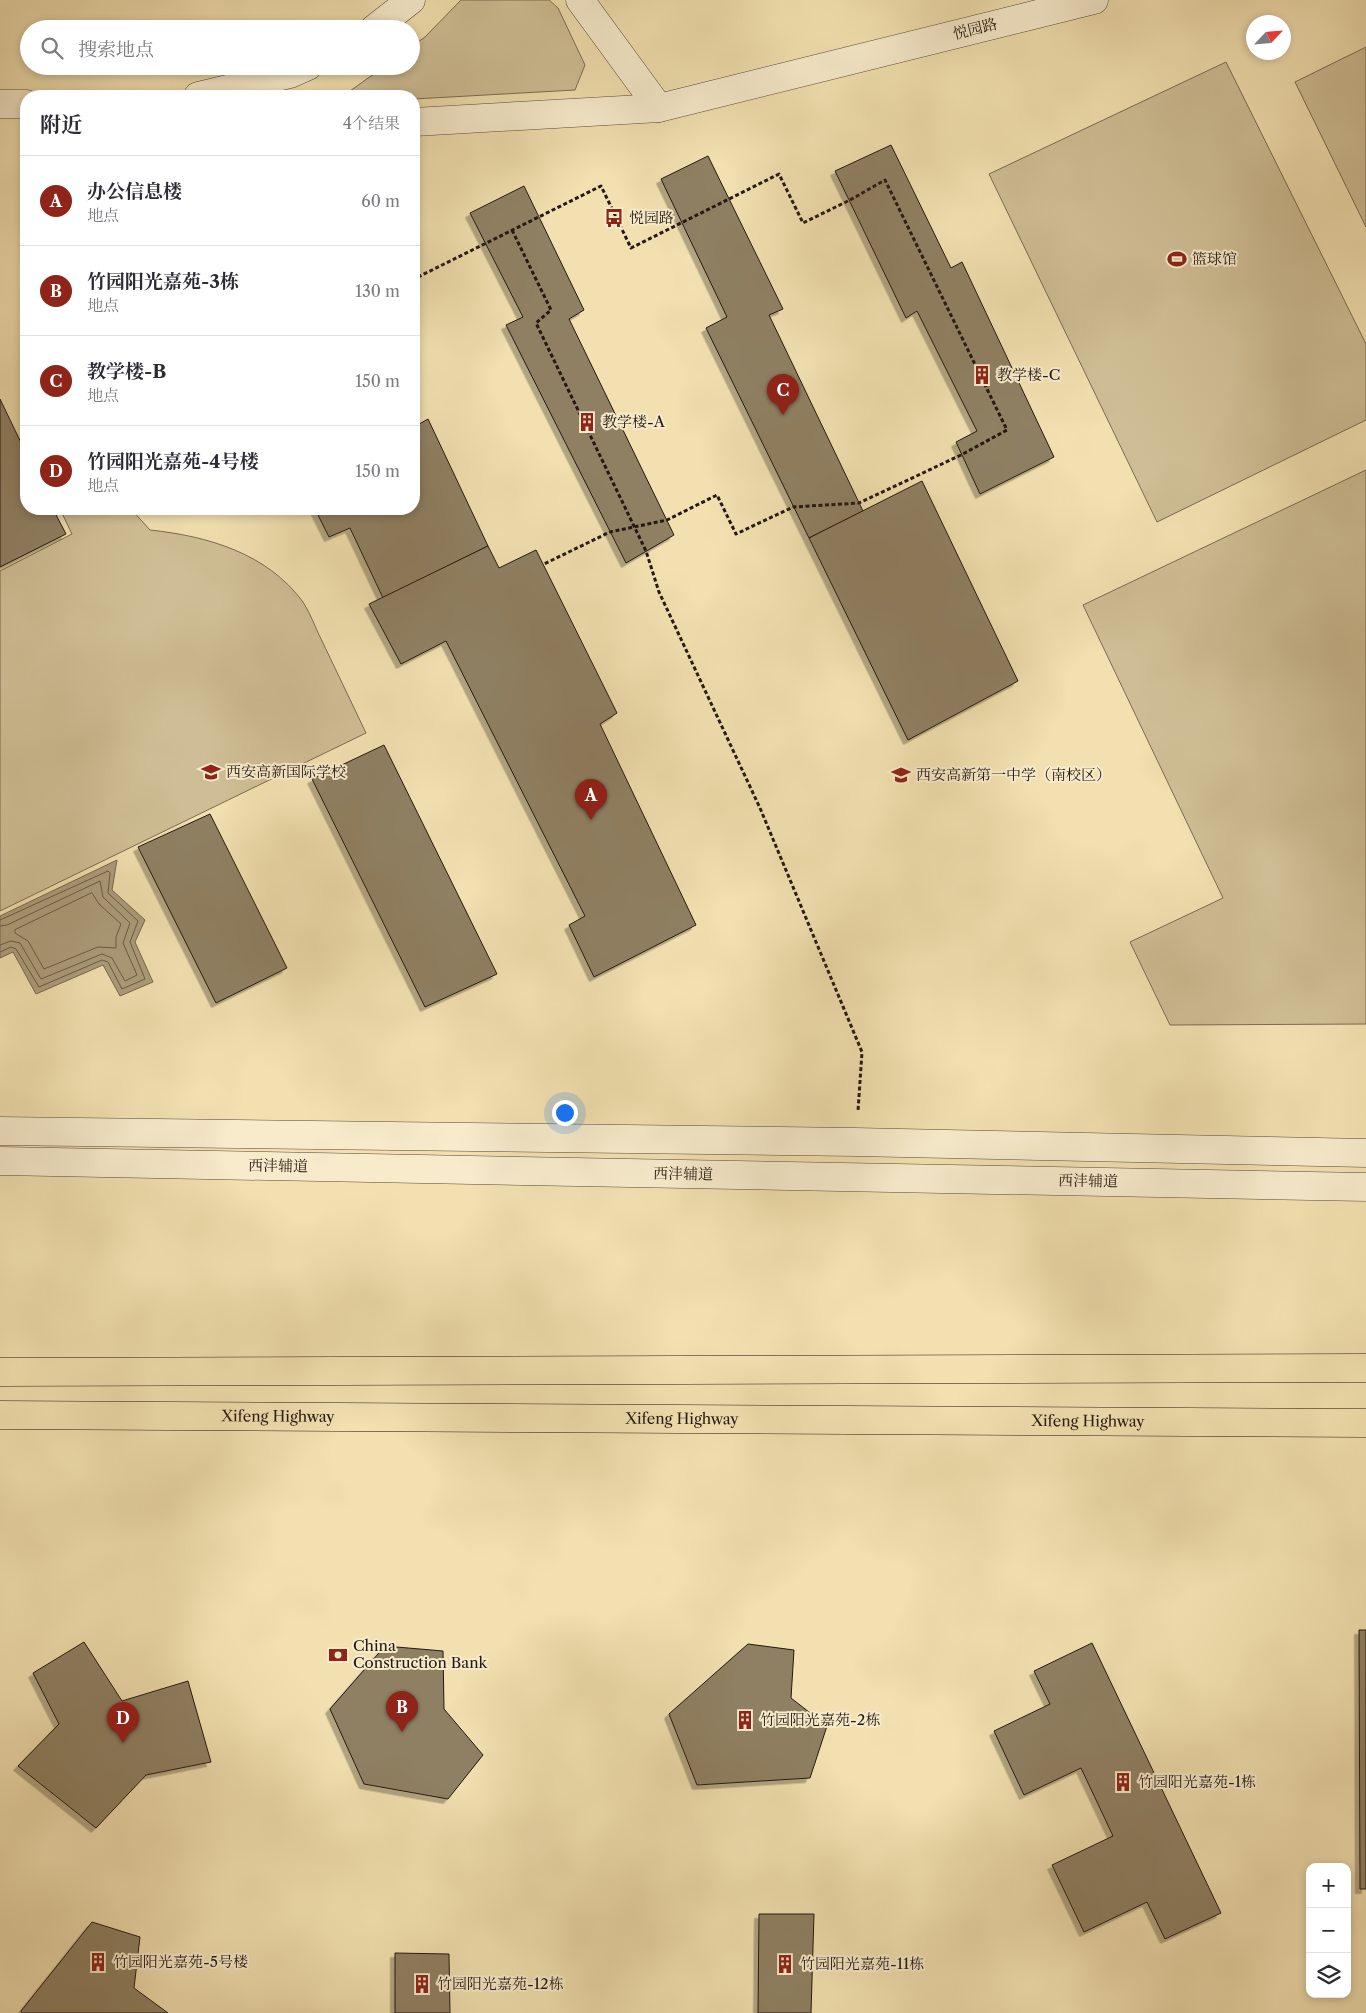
<!DOCTYPE html>
<html lang="zh">
<meta charset="utf-8">
<style>
:root{--surface:#fff;--page:#f7f7f7;--text:#2b2b33;--muted:#7c7c81;--line:#e1e1e2;--accent:#8f2418}
body{margin:0;font-family:"Libre Caslon Text","Noto Serif SC",serif;background:var(--page);color:var(--text)}
.controls{position:absolute;right:15px;bottom:15px;display:grid;overflow:hidden;border-radius:10px;box-shadow:0 2px 8px #0003}
.controls button{width:45px;height:45px;display:grid;place-items:center;padding:0;border:0;border-bottom:1px solid var(--line);background:var(--surface);color:var(--text);font:25px sans-serif}
.compass{position:absolute;left:1246px;top:15px;width:45px;height:45px;border-radius:50%;background:var(--surface);box-shadow:0 2px 8px #0003;rotate:64deg}
.you{position:absolute;left:564px;top:1112px;width:18px;height:18px;margin:-12px;border:4px solid #fff;border-radius:50%;background:#1a73e8;box-shadow:0 0 0 8px #1a73e833}
.badge{display:grid;place-items:center;width:32px;height:32px;border-radius:50%;background:var(--accent);color:#fff;font-size:16px;font-weight:700}
.pin{position:absolute;translate:-50% -41px;filter:drop-shadow(0 1px 2px #0008)}
.pin::after{content:'';position:absolute;top:26px;width:18px;height:15px;background:inherit;clip-path:polygon(0 0,100% 0,50% 100%)}
.list{margin:0;padding:0;list-style:none}
h2{display:flex;justify-content:space-between;align-items:center;height:65px;margin:0;padding:0 20px;font-size:21px}
h2 small{font-size:16px;font-weight:400;color:var(--muted)}
.list li{display:grid;grid-template-columns:32px 1fr auto;gap:15px;align-items:center;box-sizing:border-box;height:90px;padding:0 20px;border-top:1px solid var(--line)}
.list b{display:block;font-size:19px;white-space:nowrap}
.list p{margin:0;font-size:16px;white-space:nowrap;color:var(--muted)}
.list em{font-size:16px;font-style:normal;color:var(--muted)}
.icon{flex:none;width:28px;height:28px;fill:none;stroke:currentColor;stroke-width:2;stroke-linecap:round;stroke-linejoin:round}
.map{position:relative;flex:none;width:1366px;height:2013px;overflow:hidden}
.search{position:absolute;background:var(--surface);box-shadow:0 2px 8px #0003;left:20px;top:20px;width:400px;height:55px;display:flex;align-items:center;gap:12px;box-sizing:border-box;padding:0 18px;border-radius:28px;color:var(--muted);font-size:19px}
.panel{position:absolute;background:var(--surface);box-shadow:0 2px 8px #0003;left:20px;top:90px;width:400px;height:425px;border-radius:20px}
.map>svg:first-child{display:block}
.green{fill:#cfbe95;stroke:#7a6b52}
.water{fill:#ac9c7a;stroke:#766750}
.lines{fill:none;stroke-linecap:round;stroke-linejoin:round}
.shore{stroke:#685a45;stroke-width:1}
.building{fill:#8f8063;stroke:#241810;filter:url(#shadow)}
.minor-casing{stroke:#584a38;stroke-width:29}
.highway-casing{stroke:#241810;stroke-width:29}
.path{stroke:#241810;stroke-width:3;stroke-dasharray:4 2.5;stroke-linecap:butt}
.minor{stroke:#f7ebcc;stroke-width:28}
.highway{stroke:#f2e0b0;stroke-width:28}
.labels{text-anchor:middle;stroke-width:4;stroke-linejoin:round;paint-order:stroke}
.street-label{font-size:15px;fill:#241810;stroke:#f7ebcc}
.poi-label{font-size:15px;fill:#241810;stroke:#f7ebcc;text-anchor:start}
</style>
<div class="map">
<svg width="1366" height="2013" viewBox="0 0 1366 2013">
<defs>
<filter id="shadow"><feDropShadow dx="-4.5" dy="4.5" stdDeviation="0" flood-color="#0004"/></filter>
</defs>
<rect width="100%" height="100%" fill="#f2e0b0"/>
<filter id="stains"><feTurbulence type="fractalNoise" baseFrequency=".004" numOctaves="4"/><feColorMatrix values="0 0 0 0 .2 0 0 0 0 .09 0 0 0 0 .02 0 0 0 .5 -.17"/></filter>
<radialGradient id="worn" r=".72"><stop offset=".6" stop-color="#630" stop-opacity="0"/><stop offset="1" stop-color="#630" stop-opacity=".3"/></radialGradient>
<g class="green">
<path d="M461 0H549L558 8 585 65 575 90 414 99V96H343L385 66H411V47L425 37Z"/>
<path d="M1366 47V227L1295 82Z"/>
<path d="M1226 62 1366 344V420L1157 522 989 174Z"/>
<path d="M1366 470V1024L1170 1025 1130 942 1223 898 1083 605Z"/>
<path d="M60 509H131L150 530C207 536 267 553 303 602 311 614 316 630 323 643 337 673 352 703 366 733L0 911V571L72 534Z"/>
</g>
<path class="water" d="M117 860 112 890 145 920 135 942 153 982 120 996 103 965 36 994 13 952 0 958V916Z"/>
<g class="lines">
<g class="shore">
<path d="M92 893 99 904 121 924 116 937V948L98 947 44 969 28 941 15 933V930Z"/>
<path d="M0 920 108 871 110 873 108 893 138 921 130 942 145 979 122 989 108 962 102 960 39 987 16 949 11 947 0 952"/>
<path d="M0 926 7 925 100 881 103 897 130 923 123 943 137 975 125 981 112 958 102 954 41 979 20 943 11 941 0 945"/>
</g>
</g>
<g class="building">
<path d="M891 145 951 268 962 262 1054 457 980 494 956 442 977 431 917 311 906 318 835 171Z"/>
<path d="M708 156 783 309 769 315 863 511 809 538 706 328 727 317 661 179Z"/>
<path d="M524 186 584 310 569 319 674 535 626 563 506 325 523 317 470 213Z"/>
<path d="M0 399 26 453V509H53L66 534 0 567Z"/>
<path d="M428 419 488 546 383 598 350 528 329 537 315 509H414V427Z"/>
<path d="M922 481 1018 681 908 740 809 538Z"/>
<path d="M488 546 499 568 536 550 617 713 600 724 696 925 594 977 569 925 585 916 446 641 401 664 369 604Z"/>
<path d="M384 745 497 974 425 1007 312 779Z"/>
<path d="M210 814 287 968 216 1003 138 847Z"/>
<path d="M1359 1630H1366V1889H1360Z"/>
<path d="M84 1642 122 1701 188 1681 211 1762 146 1775 96 1828 18 1766 59 1724 33 1673Z"/>
<path d="M1092 1643 1221 1913 1165 1939 1147 1902 1084 1932 1052 1865 1113 1836 1081 1768 1024 1795 994 1731 1050 1704 1034 1671Z"/>
<path d="M748 1644 794 1650 791 1698 827 1726 810 1778 697 1785 669 1714Z"/>
<path d="M385 1646 443 1651 444 1709 483 1755 448 1799 364 1784 330 1709Z"/>
<path d="M759 1914H814L811 2013H758Z"/>
<path d="M92 1922 140 1937 134 1988 168 2013H22L21 2011Z"/>
<path d="M395 1953 449 1954 450 2013H395Z"/>
</g>
<g class="lines">
<g class="minor-casing">
<g id="minor">
<path d="M580 0 659 108"/>
<path d="M374 29 411 0"/>
<path d="M198 96 290 74 308 66"/>
<path d="M0 104H26"/>
<path d="M414 122 659 108 1094 0"/>
<path d="M0 1131 855 1142 1366 1153"/>
<path d="M0 1161 1366 1187"/>
</g>
</g>
<g class="highway-casing">
<g id="highway">
<path d="M0 1372 1366 1368"/>
<path id="s1" d="M0 1415 1366 1423"/>
</g>
</g>
<g class="path">
<path d="M512 230 551 310 536 323 646 551 659 592 760 808 862 1052 858 1111"/>
<path d="M414 274 416 278 601 186 631 248 779 174 803 223 850 200 885 180 1007 430 961 455 859 503 793 507 736 534 717 495 667 520 610 532 544 564"/>
</g>
<use href="#minor" class="minor"/>
<use href="#highway" class="highway"/>
</g>
<defs>
<g id="bus-bare" transform="scale(1.5)"><path d="M-5-6H5V4H4V6H2V4H-2V6H-4V4H-5ZM-3.5-4V0h7V-4ZM-3.5 1.2v1.5H-2V1.2ZM2 1.2v1.5H3.5V1.2Z" fill="#8f2418" stroke="#f7ebcc" stroke-width="2.5" paint-order="stroke"/></g>
<g id="stadium-bare" transform="scale(1.5)"><path d="M0-5a6.5 5 0 1 0 0 10a6.5 5 0 1 0 0-10ZM-3.5-1.8h7v3.6h-7Z" fill="#8f2418" stroke="#f7ebcc" stroke-width="2.5" paint-order="stroke"/></g>
<g id="building-bare" transform="scale(1.5)"><path d="M-4-6H4V6H1V3H-1V6H-4ZM-2.5-4.3h1.7v1.8h-1.7ZM.8-4.3h1.7v1.8H.8ZM-2.5-1h1.7V.8h-1.7ZM.8-1h1.7V.8H.8Z" fill="#8f2418" stroke="#f7ebcc" stroke-width="2.5" paint-order="stroke"/></g>
<g id="school-bare" transform="scale(1.5)"><path d="M0-5L7-2L0 1L-7-2ZM-4 1L0 2.5L4 1V4Q0 6-4 4Z" fill="#8f2418" stroke="#f7ebcc" stroke-width="2.5" paint-order="stroke"/></g>
<g id="bank-bare" transform="scale(1.5)"><path d="M-6-4H6V4H-6ZM0-2.3a2.3 2.3 0 1 0 0 4.6a2.3 2.3 0 1 0 0-4.6Z" fill="#8f2418" stroke="#f7ebcc" stroke-width="2.5" paint-order="stroke"/></g>
</defs>
<g fill-rule="evenodd">
<use href="#bus-bare" x="614" y="218"/>
<use href="#stadium-bare" x="1177" y="259"/>
<use href="#building-bare" x="982" y="375"/>
<use href="#building-bare" x="587" y="422"/>
<use href="#school-bare" x="211" y="772"/>
<use href="#school-bare" x="901" y="775"/>
<use href="#bank-bare" x="338" y="1655"/>
<use href="#building-bare" x="745" y="1720"/>
<use href="#building-bare" x="1123" y="1782"/>
<use href="#building-bare" x="98" y="1962"/>
<use href="#building-bare" x="785" y="1964"/>
<use href="#building-bare" x="422" y="1984"/>
</g>
<g class="labels">
<g class="street-label">
<text transform="translate(975 29) rotate(-14)" y="5">悦园路</text>
<text transform="translate(278 1166) rotate(1)" y="5">西沣辅道</text>
<text transform="translate(683 1174) rotate(1)" y="5">西沣辅道</text>
<text transform="translate(1088 1181) rotate(1)" y="5">西沣辅道</text>
<text dy="5" stroke="none"><textPath href="#s1" startOffset="278">Xifeng Highway</textPath></text>
<text dy="5" stroke="none"><textPath href="#s1" startOffset="682">Xifeng Highway</textPath></text>
<text dy="5" stroke="none"><textPath href="#s1" startOffset="1088">Xifeng Highway</textPath></text>
</g>
<g class="poi-label">
<text x="629" y="223">悦园路</text>
<text x="1192" y="264">篮球馆</text>
<text x="997" y="380">教学楼-C</text>
<text x="602" y="427">教学楼-A</text>
<text x="226" y="777">西安高新国际学校</text>
<text x="916" y="780">西安高新第一中学（南校区）</text>
<text x="353" y="1651">China<tspan x="353" dy="17">Construction Bank</tspan></text>
<text x="760" y="1725">竹园阳光嘉苑-2栋</text>
<text x="1138" y="1787">竹园阳光嘉苑-1栋</text>
<text x="113" y="1967">竹园阳光嘉苑-5号楼</text>
<text x="800" y="1969">竹园阳光嘉苑-11栋</text>
<text x="437" y="1989">竹园阳光嘉苑-12栋</text>
</g>
</g>
<rect width="100%" height="100%" filter="url(#stains)"/>
<rect width="100%" height="100%" fill="url(#worn)"/>
</svg>
<div class="controls">
<button>+</button>
<button>−</button>
<button><svg class="icon" aria-label="layers" viewBox="0 0 24 24"><path d="M12 4l9 5-9 5-9-5zM3 14l9 5 9-5"/></svg></button>
</div>
<svg class="compass" viewBox="-18 -18 36 36"><path d="M0-13l5 13h-10z" fill="#e53935"/><path d="M0 13l5-13h-10z" fill="#7c7c81"/></svg>
<div class="you"></div>
<div class="pin badge" style="left:591px;top:820px">A</div>
<div class="pin badge" style="left:402px;top:1732px">B</div>
<div class="pin badge" style="left:783px;top:415px">C</div>
<div class="pin badge" style="left:123px;top:1743px">D</div>
<div class="search"><svg class="icon" aria-label="search" viewBox="0 0 24 24"><circle cx="10" cy="10" r="6"/><path d="M15 15l6 6"/></svg>搜索地点</div>
<section class="panel">
<h2>附近<small>4个结果</small></h2>
<ul class="list">
<li><span class="badge">A</span><div><b>办公信息楼</b><p>地点</p></div><em>60 m</em></li>
<li><span class="badge">B</span><div><b>竹园阳光嘉苑-3栋</b><p>地点</p></div><em>130 m</em></li>
<li><span class="badge">C</span><div><b>教学楼-B</b><p>地点</p></div><em>150 m</em></li>
<li><span class="badge">D</span><div><b>竹园阳光嘉苑-4号楼</b><p>地点</p></div><em>150 m</em></li>
</ul>
</section>
</div>
